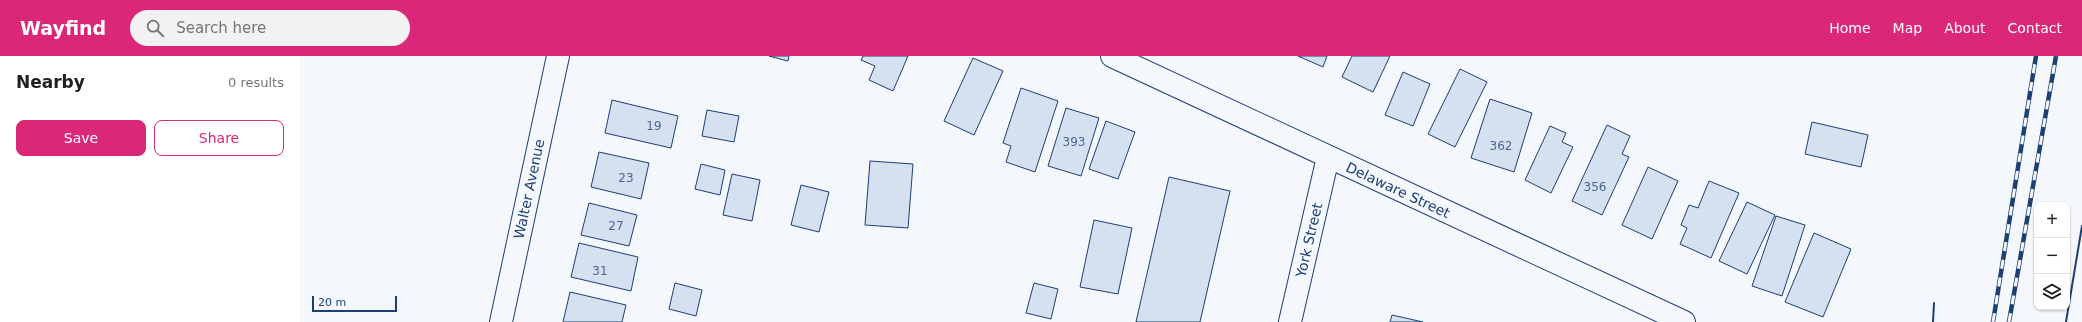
<!DOCTYPE html>
<meta charset="utf-8">
<style>
:root{--surface:#fff;--page:#f2f2f2;--text:#202124;--muted:#757577;--line:#e0e0e0;--accent:#db2777}
body{margin:0;font-family:"DejaVu Sans",sans-serif;background:var(--page);color:var(--text)}
.controls{position:absolute;right:12px;bottom:12px;display:grid;overflow:hidden;border-radius:8px;box-shadow:0 1px 3px #0004}
.controls button{width:36px;height:36px;display:grid;place-items:center;padding:0;border:0;border-bottom:1px solid var(--line);background:var(--surface);color:var(--text);font:20px sans-serif}
.scale{position:absolute;left:12px;bottom:10px;width:85px;box-sizing:border-box;padding-left:4px;border:2px solid #1d3f73;border-top:0;font-size:11px;line-height:14px;white-space:nowrap;color:#1d3f73;-webkit-text-stroke:3px #f4f7fb;paint-order:stroke}
.list{margin:0;padding:0;list-style:none}
h2{display:flex;justify-content:space-between;align-items:center;height:52px;margin:0;padding:0 16px;font-size:17px}
h2 small{font-size:13px;font-weight:400;color:var(--muted)}
.actions{display:flex;gap:8px;padding:12px 16px}
.actions a{flex:1;padding:9px 0;border:1px solid var(--accent);border-radius:8px;text-align:center;font-size:14px;color:var(--accent)}
.actions .main{background:var(--accent);color:#fff}
.icon{flex:none;width:22px;height:22px;fill:none;stroke:currentColor;stroke-width:2;stroke-linecap:round;stroke-linejoin:round}
.map{position:relative;flex:none;width:1782px;height:266px;overflow:hidden}
header{display:flex;align-items:center;gap:24px;box-sizing:border-box;height:56px;padding:0 20px;background:var(--accent);color:#fff}
header strong{font-size:19px}
nav{display:flex;gap:22px;margin-inline-start:auto;font-size:14px}
.search{width:280px;height:36px;background:var(--page);display:flex;align-items:center;gap:10px;box-sizing:border-box;padding:0 14px;border-radius:22px;color:var(--muted);font-size:15px}
main{display:flex}
aside{flex:1;background:var(--surface)}
.map>svg:first-child{display:block}
.building{fill:#d5e0f0;stroke:#1d3f73}
.lines{fill:none;stroke-linecap:round;stroke-linejoin:round}
.minor-casing{stroke:#1d3f73;stroke-width:24}
.major-casing{stroke:#1d3f73;stroke-width:24}
.minor{stroke:#f4f7fb;stroke-width:22}
.major{stroke:#f4f7fb;stroke-width:22}
.rail-casing{stroke:#1d3f73;stroke-width:4.5}
.rail{stroke:#f4f7fb;stroke-width:3;stroke-dasharray:9;stroke-linecap:butt}
.wall{stroke:#1d3f73;stroke-width:2}
.labels{text-anchor:middle;stroke-width:3;stroke-linejoin:round;paint-order:stroke}
.number-label{font-size:12px;fill:#4b6792}
.street-label{font-size:14px;fill:#1d3f73;stroke:#f4f7fb}
</style>
<header>
<strong>Wayfind</strong>
<div class="search"><svg class="icon" aria-label="search" viewBox="0 0 24 24"><circle cx="10" cy="10" r="6"/><path d="M15 15l6 6"/></svg>Search here</div>
<nav><a>Home</a><a>Map</a><a>About</a><a>Contact</a></nav>
</header>
<main>
<aside>
<h2>Nearby<small>0 results</small></h2>
<ul class="list">
</ul>
<div class="actions"><a class="main">Save</a><a>Share</a></div>
</aside>
<div class="map">
<svg width="1782" height="266" viewBox="0 0 1782 266">
<rect width="100%" height="100%" fill="#f4f7fb"/>
<g class="building">
<path d="M469 0H489L488 5Z"/>
<path d="M563 0H608L593 35 569 24 575 10 561 4Z"/>
<path d="M998 0H1027L1023 11Z"/>
<path d="M1052 0H1090L1073 36 1042 21Z"/>
<path d="M673 2 703 15 674 79 644 65Z"/>
<path d="M1160 13 1187 26 1155 91 1128 78Z"/>
<path d="M1103 16 1130 28 1113 70 1085 59Z"/>
<path d="M721 32 758 45 735 116 706 106 711 90 703 87Z"/>
<path d="M1190 43 1232 57 1214 116 1171 102Z"/>
<path d="M312 44 378 60 371 92 305 77Z"/>
<path d="M766 52 799 62 781 120 748 110Z"/>
<path d="M407 54 439 60 434 86 402 80Z"/>
<path d="M806 65 835 76 818 123 789 113Z"/>
<path d="M1512 66 1568 79 1561 111 1505 98Z"/>
<path d="M1307 69 1330 80 1322 98 1329 101 1302 159 1272 145Z"/>
<path d="M1250 70 1266 77 1262 86 1273 91 1251 137 1225 124Z"/>
<path d="M299 96 349 107 341 143 291 131Z"/>
<path d="M570 105 613 108 608 172 565 169Z"/>
<path d="M401 108 425 114 420 139 395 133Z"/>
<path d="M1348 111 1378 125 1352 183 1322 169Z"/>
<path d="M432 118 460 124 452 165 423 159Z"/>
<path d="M869 121 930 135 900 266H836Z"/>
<path d="M1409 125 1439 137 1411 202 1380 188 1387 172 1381 169 1389 149 1398 152Z"/>
<path d="M501 129 529 136 519 176 491 169Z"/>
<path d="M1447 146 1475 159 1447 218 1419 205Z"/>
<path d="M289 147 337 159 329 190 281 179Z"/>
<path d="M1476 160 1505 169 1482 240 1452 230Z"/>
<path d="M794 164 832 172 818 238 780 231Z"/>
<path d="M1514 177 1551 193 1523 261 1485 246Z"/>
<path d="M279 187 338 201 331 235 271 221Z"/>
<path d="M375 227 402 234 396 260 369 253Z"/>
<path d="M734 227 758 233 751 263 726 257Z"/>
<path d="M270 236 326 249 322 266H263Z"/>
<path d="M1092 259 1123 266H1090Z"/>
</g>
<g class="lines">
<g class="minor-casing">
<g id="minor">
<path d="M201 266 258 0"/>
<path d="M990 266 1028 101"/>
</g>
</g>
<g class="major-casing">
<path id="major" d="M812 0 1384 266"/>
</g>
<use href="#minor" class="minor"/>
<use href="#major" class="major"/>
<g class="rail-casing">
<g id="rail">
<path d="M1693 266 1736 0"/>
<path d="M1709 266 1756 0"/>
</g>
</g>
<use href="#rail" class="rail"/>
<g class="wall">
<path d="M1633 266 1634 247"/>
<path d="M1766 266 1782 170"/>
</g>
</g>
<g class="labels">
<g class="number-label">
<text x="354" y="74">19</text>
<text x="774" y="90">393</text>
<text x="1201" y="94">362</text>
<text x="326" y="126">23</text>
<text x="1295" y="135">356</text>
<text x="316" y="174">27</text>
<text x="300" y="219">31</text>
</g>
<g class="street-label">
<text transform="translate(229 133) rotate(-78)" y="5">Walter Avenue</text>
<text transform="translate(1098 134) rotate(25)" y="5">Delaware Street</text>
<text transform="translate(1009 184) rotate(-77)" y="5">York Street</text>
</g>
</g>
</svg>
<div class="controls">
<button>+</button>
<button>−</button>
<button><svg class="icon" aria-label="layers" viewBox="0 0 24 24"><path d="M12 4l9 5-9 5-9-5zM3 14l9 5 9-5"/></svg></button>
</div>
<div class="scale">20 m</div>
</div>
</main>
